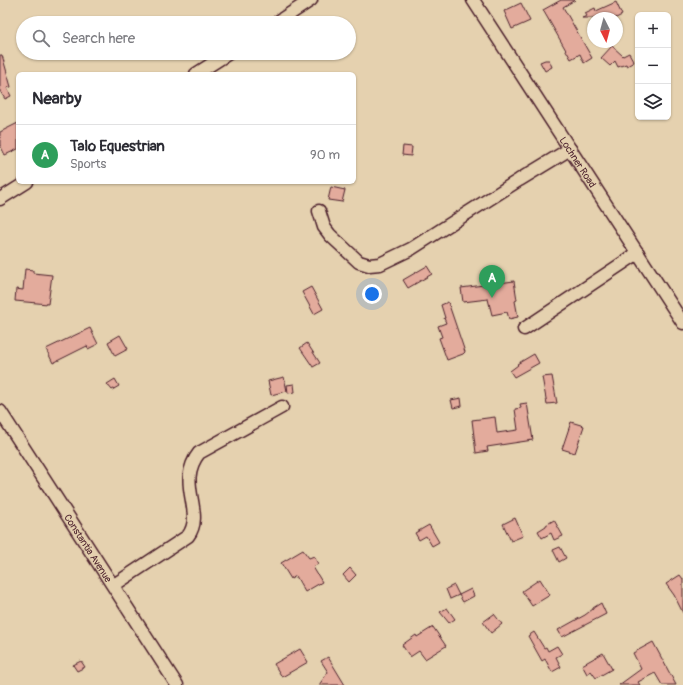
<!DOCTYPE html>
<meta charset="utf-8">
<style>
:root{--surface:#fff;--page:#f2f2f3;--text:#2b2b33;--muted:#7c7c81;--line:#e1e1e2;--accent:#d93025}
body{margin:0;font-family:Pangolin,sans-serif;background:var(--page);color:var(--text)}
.controls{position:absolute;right:12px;top:12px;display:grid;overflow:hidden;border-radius:6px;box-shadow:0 1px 3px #0004}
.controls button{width:36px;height:36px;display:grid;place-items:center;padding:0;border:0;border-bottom:1px solid var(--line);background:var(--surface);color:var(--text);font:20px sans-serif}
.compass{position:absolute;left:587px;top:12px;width:36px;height:36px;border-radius:50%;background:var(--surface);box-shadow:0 1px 3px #0004;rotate:174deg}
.you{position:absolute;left:372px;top:294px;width:14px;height:14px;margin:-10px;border:3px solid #fff;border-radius:50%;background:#1a73e8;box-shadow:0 0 0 6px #1a73e833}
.badge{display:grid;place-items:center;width:26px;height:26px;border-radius:50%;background:var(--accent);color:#fff;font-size:13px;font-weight:700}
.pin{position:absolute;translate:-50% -33px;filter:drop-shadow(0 1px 2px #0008)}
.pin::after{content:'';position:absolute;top:21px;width:14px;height:12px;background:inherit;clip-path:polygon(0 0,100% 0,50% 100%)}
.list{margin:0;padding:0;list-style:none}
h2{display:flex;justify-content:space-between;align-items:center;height:52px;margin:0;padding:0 16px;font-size:17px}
h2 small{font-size:13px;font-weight:400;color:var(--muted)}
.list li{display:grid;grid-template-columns:26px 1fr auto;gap:12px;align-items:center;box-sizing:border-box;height:60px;padding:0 16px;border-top:1px solid var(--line)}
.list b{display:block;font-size:15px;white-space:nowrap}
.list p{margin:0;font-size:13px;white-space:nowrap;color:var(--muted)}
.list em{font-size:13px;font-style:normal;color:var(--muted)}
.icon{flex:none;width:22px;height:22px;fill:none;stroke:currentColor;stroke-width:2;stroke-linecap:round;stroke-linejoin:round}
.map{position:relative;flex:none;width:683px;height:685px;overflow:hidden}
.search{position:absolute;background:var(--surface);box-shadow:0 1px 3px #0004;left:16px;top:16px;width:340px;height:44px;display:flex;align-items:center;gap:10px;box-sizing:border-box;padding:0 14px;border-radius:22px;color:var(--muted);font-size:15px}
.panel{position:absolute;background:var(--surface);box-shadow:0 1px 3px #0004;left:16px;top:72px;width:340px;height:112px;border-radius:6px}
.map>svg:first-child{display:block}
.building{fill:#e3ab9c;stroke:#4a1f2b}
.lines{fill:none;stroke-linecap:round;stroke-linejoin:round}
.minor-casing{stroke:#4a1f2b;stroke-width:15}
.minor{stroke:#e5d1af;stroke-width:12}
.labels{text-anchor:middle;stroke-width:3.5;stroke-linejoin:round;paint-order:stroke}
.street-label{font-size:10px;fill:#4a1f2b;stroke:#e5d1af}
</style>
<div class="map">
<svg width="683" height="685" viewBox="0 0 683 685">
<rect width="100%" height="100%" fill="#e5d1af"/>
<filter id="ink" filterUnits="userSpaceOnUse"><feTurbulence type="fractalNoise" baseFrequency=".025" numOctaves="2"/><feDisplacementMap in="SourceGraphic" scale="8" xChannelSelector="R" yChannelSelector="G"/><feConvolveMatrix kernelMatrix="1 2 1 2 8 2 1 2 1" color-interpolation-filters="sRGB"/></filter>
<g filter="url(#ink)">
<g class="building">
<path d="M561 0H575L563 7 592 58 584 63 580 54 571 59 543 10Z"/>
<path d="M616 2 622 15 616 18H582L587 16 585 13 595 8 596 11Z"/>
<path d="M521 3 530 21 512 29 504 11Z"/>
<path d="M612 46 623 56 629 53 634 62 627 66 626 64 618 67 615 61 610 66 601 58Z"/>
<path d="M0 55H2L11 87 7 88 11 96 5 99 0 91Z"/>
<path d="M545 60H549L552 67 545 71 540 62Z"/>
<path d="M18 123V149L5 155 0 145V132Z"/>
<path d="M403 146 412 147 411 156 402 155Z"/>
<path d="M331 187 345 190 342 202 328 200Z"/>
<path d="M427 266 432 274 408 288 403 280Z"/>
<path d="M25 269 33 270V273L52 275 48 304 15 301 16 289 23 290Z"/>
<path d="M514 281 517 300 515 301 518 317 509 319 507 312 492 315 488 299 463 302 461 288Z"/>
<path d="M311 287 323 309 314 314 302 292Z"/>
<path d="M448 302 465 352 463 354 447 360 439 338 442 337 438 326 446 323 444 318H445L441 305Z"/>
<path d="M90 328 98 344 88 349 87 346 53 363 46 349Z"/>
<path d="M120 335 128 349 115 356 108 342Z"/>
<path d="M307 343 320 363 313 367 300 348Z"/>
<path d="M534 354 539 363 514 377 510 371 518 365 517 364Z"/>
<path d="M552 376 557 403 547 404 542 377Z"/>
<path d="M284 377 287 391 271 395 268 381Z"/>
<path d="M115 379 119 386 112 390 107 384Z"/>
<path d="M294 384 295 392 288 393 287 385Z"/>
<path d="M461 398 462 406 453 408 451 400Z"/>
<path d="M527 403 533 440 487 447 488 451 476 453 472 420 495 417 497 433 518 430 515 409 521 408 520 404Z"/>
<path d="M571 422 584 426 575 453 562 449Z"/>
<path d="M515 518 523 536 511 541 503 524Z"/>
<path d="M554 520 563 536 554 540 551 533 542 538 538 531 546 526V525Z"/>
<path d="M429 525 439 542 432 546 426 536 419 540 415 533Z"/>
<path d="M560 547 566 558 559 562 553 550Z"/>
<path d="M303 550 309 558 314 556 318 564 313 567 322 582 305 592 296 576 291 579 281 563Z"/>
<path d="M350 568 356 575 349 582 343 575Z"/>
<path d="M680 575 683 579V613L674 595 666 584Z"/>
<path d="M540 579 550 595 532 606 522 591Z"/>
<path d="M454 585 459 595 450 599 446 589Z"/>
<path d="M471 589 474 596 463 602 459 595Z"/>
<path d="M601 603 606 614 562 637 558 630 585 615 593 609V608Z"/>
<path d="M447 608 455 619 449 623 440 612Z"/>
<path d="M494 614 502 624 491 633 483 622Z"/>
<path d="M433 627 446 646 425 659 419 651 410 657 402 645 416 635 417 637Z"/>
<path d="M534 632 544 648 546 647 548 651 557 646 562 654 556 657 561 667 552 672 545 659 542 661 528 636Z"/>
<path d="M653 642 676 685H662L655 673 638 682 640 685H619L641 669 633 653Z"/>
<path d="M300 649 308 662 282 677 274 664Z"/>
<path d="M603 653 612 669 596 678 591 671 587 674 582 665Z"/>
<path d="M328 657 345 685H319L328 672 321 661Z"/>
<path d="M81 661 85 667 77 671 73 665Z"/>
</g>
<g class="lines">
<g class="minor-casing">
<g id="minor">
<path id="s1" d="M473 0 683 323"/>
<path d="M276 23 311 0"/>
<path d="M196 74 229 53"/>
<path d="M0 199 27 182"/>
<path d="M319 211 324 227 330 235 359 262 369 265 380 264 411 249 519 180 570 149"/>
<path d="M524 329 638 253"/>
<path id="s2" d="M0 411 177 685"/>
<path d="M114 585 188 536C206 512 175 483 199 453L282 407"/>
</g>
</g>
<use href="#minor" class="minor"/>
</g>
</g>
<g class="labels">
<g class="street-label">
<text dy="4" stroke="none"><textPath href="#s1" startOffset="193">Lochner Road</textPath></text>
<text dy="4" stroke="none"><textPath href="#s2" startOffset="163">Constantia Avenue</textPath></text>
</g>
</g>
</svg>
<div class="controls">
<button>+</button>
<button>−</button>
<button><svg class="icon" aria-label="layers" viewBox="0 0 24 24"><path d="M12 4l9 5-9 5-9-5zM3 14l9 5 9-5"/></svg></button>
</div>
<svg class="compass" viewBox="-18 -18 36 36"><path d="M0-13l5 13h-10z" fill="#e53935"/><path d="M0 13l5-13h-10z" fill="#7c7c81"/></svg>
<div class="you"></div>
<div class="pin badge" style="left:492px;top:298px;background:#2e9e5b">A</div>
<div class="search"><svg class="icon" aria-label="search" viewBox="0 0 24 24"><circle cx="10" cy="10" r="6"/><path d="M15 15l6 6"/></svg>Search here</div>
<section class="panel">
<h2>Nearby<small></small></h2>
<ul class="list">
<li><span class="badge" style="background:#2e9e5b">A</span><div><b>Talo Equestrian</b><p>Sports</p></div><em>90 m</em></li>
</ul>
</section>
</div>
